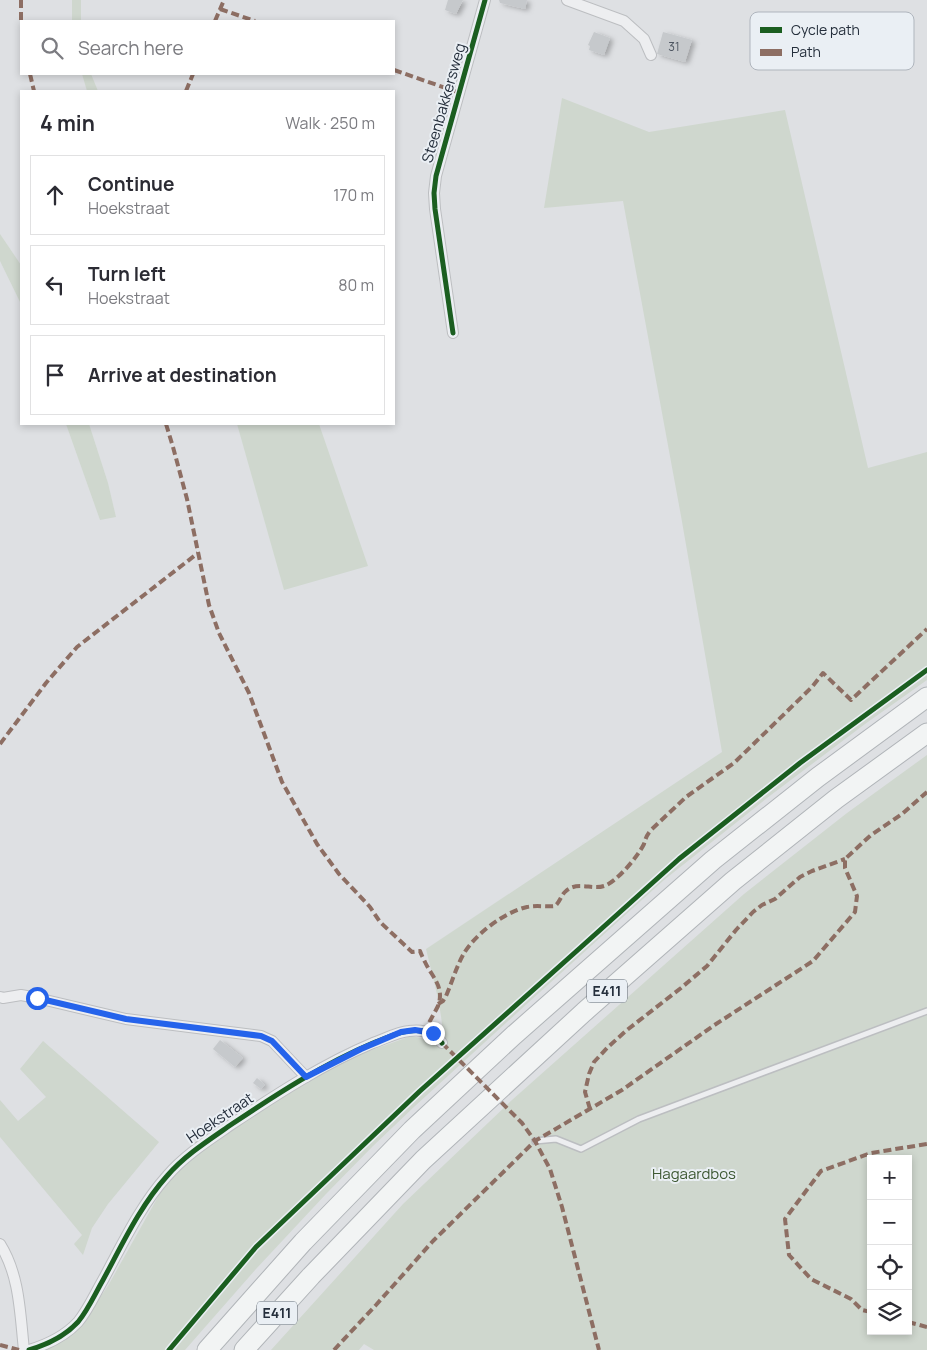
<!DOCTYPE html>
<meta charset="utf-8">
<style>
:root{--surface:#fff;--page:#f7f7f7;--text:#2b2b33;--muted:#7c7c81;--line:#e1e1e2}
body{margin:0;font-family:Manrope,sans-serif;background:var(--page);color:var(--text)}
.controls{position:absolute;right:15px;bottom:15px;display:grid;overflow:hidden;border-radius:0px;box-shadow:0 2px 8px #0003}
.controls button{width:45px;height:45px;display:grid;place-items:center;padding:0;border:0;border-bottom:1px solid var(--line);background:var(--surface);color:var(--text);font:25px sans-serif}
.stop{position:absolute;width:15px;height:15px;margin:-11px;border:4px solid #2563eb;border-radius:50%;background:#fff}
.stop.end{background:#2563eb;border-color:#fff;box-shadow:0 1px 5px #0008}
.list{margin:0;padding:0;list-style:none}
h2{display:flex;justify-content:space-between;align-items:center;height:65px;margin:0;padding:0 20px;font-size:21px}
h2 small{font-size:16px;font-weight:400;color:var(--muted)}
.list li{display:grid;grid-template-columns:32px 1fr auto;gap:15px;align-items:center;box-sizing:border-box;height:80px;margin:0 10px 10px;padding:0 10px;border:1px solid var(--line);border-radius:0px}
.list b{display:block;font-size:19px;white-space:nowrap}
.list p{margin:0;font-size:16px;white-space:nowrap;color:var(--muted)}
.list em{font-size:16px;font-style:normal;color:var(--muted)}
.icon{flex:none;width:28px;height:28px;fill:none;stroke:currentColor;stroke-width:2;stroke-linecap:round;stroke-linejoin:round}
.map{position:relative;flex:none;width:927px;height:1350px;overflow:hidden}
.search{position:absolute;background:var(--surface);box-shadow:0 2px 8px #0003;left:20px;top:20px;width:375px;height:55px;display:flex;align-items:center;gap:12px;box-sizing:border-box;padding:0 18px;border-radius:0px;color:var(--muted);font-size:19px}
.panel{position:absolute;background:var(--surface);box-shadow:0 2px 8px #0003;left:20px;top:90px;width:375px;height:335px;border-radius:0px}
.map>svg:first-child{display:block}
.green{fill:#cfd7ce;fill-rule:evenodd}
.building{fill:#c6c9cc;filter:url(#shadow)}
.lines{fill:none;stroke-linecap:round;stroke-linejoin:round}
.service-casing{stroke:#bcbec1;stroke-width:8}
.minor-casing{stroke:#bcbec1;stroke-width:12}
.motorway-casing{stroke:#b0b4b8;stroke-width:21}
.service{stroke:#edeef0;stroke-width:5}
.minor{stroke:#edeef0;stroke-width:10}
.motorway{stroke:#f2f4f4;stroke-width:19}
.quiet{stroke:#8d6e63;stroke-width:4;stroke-dasharray:8 4;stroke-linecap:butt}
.cycleway-casing{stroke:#eaeff4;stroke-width:8}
.cycleway{stroke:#1b5e20;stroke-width:5}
.route{stroke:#2563eb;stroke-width:6}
.labels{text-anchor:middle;stroke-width:4;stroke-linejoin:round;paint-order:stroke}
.number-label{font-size:12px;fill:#4e5661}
.shield{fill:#eaeff4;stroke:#606973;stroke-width:1}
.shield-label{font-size:14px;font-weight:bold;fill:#252f3c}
.street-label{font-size:15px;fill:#252f3c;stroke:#eaeff4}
.park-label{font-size:15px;fill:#3d5833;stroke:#eaeff4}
.key{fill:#eaeff4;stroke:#afb5bd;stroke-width:1}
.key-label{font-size:14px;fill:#252f3c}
</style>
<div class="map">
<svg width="927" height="1350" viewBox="0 0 927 1350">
<defs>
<filter id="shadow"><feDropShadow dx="3.5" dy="2" stdDeviation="2.5" flood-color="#0004"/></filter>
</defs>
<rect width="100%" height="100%" fill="#dee0e3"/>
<g class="green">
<rect x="72" y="0" width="9" height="21"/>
<path d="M82 74H91L98 91H87Z"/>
<path d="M562 98 649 132 785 110 868 468 927 452V680L865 724 767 798 664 880 540 992 415 1106 373 1146 326 1194 256 1269 185 1350H44L59 1343 85 1320 109 1284 159 1195 177 1171 201 1150 270 1105 347 1059 411 1036 435 1041 443 1038C442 1008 433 978 426 949L722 752 681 516 623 201 544 208Z"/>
<path d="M0 234 21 265V304L0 261Z"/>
<path d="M66 424H89L108 483 116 517 100 520Z"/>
<path d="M237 424H319L368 566 284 590Z"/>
<path d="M927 755V1350H374L364 1344 359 1350H271L403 1204 512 1100 744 894 847 813ZM871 1159H908V1331H871Z"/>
<path d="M43 1041 159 1142 108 1204 92 1228 83 1255 74 1244 82 1235 0 1137V1100L18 1121 46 1097 20 1069Z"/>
</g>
<g class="building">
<path d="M448 0H463L456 14 445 10Z"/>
<path d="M499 0H527L525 9 500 3Z"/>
<path d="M594 32 610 38 604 55 589 50 590 46 588 45Z"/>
<path d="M663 32 692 40 685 62 657 54Z"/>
<path d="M220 1040 243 1058 235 1067 213 1049Z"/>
<path d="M257 1078 265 1085 261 1089 253 1083Z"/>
</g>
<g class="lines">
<g class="service-casing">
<path id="service" d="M535 1141 556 1139 581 1149 639 1119 927 1011"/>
</g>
<g class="minor-casing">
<g id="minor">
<path d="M567 0 624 21 644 39 651 55"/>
<path d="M453 333 435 209 434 193 436 176 485 0"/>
<path d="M0 997 3 998 21 995 37 998 126 1019 261 1036 272 1041 306 1077"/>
<path d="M0 1244C20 1276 20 1314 24 1350"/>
<path d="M29 1350C46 1345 65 1336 78 1322 88 1310 95 1294 103 1280 122 1245 140 1206 167 1176 185 1155 209 1140 232 1124 277 1094 323 1064 373 1043 385 1039 397 1032 409 1031 423 1029 434 1032 442 1043"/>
</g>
</g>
<g class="motorway-casing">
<g id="motorway">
<path d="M207 1350 303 1242 412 1130 514 1035 713 860 818 777 927 697"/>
<path d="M244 1350 311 1276 423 1160 584 1012 733 881 836 799 927 733"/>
</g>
</g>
<use href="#service" class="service"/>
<use href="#minor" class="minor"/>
<use href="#motorway" class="motorway"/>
<g class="quiet">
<path d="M21 0V21"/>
<path d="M220 9 255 21"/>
<path d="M215 21 224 0"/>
<path d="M394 70 460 93"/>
<path d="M30 74 34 91"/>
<path d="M186 91 193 74"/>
<path d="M166 424 173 447 187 499 209 605 219 633 249 693 282 782 317 844 339 874 370 907 380 922 412 952 420 951C421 954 423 958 425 962 432 977 445 987 438 1006 434 1014 429 1022 425 1031"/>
<path d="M0 744 46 683 77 647 198 553"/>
<path d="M438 1004 443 1001 446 996C452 982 456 968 463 955 474 935 504 912 527 907 536 905 546 907 555 906 560 902 561 895 566 891 577 881 592 890 604 886 617 882 638 856 644 844 646 838 646 836 651 830L686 797 734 763 812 687 823 673 851 700 927 629"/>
<path d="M442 1043 522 1123 535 1141 550 1169 562 1207 599 1350"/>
<path d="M590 1109 585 1092 589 1074 594 1062 608 1047 627 1030 681 988 707 966 736 930 753 912 762 905 775 899 800 877 812 871 845 859"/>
<path d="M871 1312 862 1310 851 1299 811 1279 789 1255 785 1219 821 1171 871 1153 927 1144"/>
<path d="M908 1322 927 1327"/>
<path d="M0 1345 19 1350"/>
<path d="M334 1350 376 1305 433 1241 535 1141 622 1090 713 1026 813 961 855 912 857 896 845 868V859L871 835 902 814 927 792"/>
</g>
<g class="cycleway-casing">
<g id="cycleway">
<path d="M453 333 435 209 434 193 436 176 485 0"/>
<path d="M29 1350C46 1345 65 1336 78 1322 88 1310 95 1294 103 1280 122 1245 140 1206 167 1176 185 1155 209 1140 232 1124 277 1094 323 1064 373 1043 385 1039 397 1032 409 1031 423 1029 434 1032 442 1043"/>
<path d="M169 1350 256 1247 420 1091 580 948 679 859 800 763 927 670"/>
</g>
</g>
<use href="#cycleway" class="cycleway"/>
</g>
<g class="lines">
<path class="route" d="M37 998 126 1019 261 1036 272 1041 306 1077 361 1049 401 1032 415 1030 433 1033"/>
</g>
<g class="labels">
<g class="number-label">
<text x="674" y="51">31</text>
</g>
<g class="shield">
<rect x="587" y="979.5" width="40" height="23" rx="4"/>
<rect x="257" y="1301.5" width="40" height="23" rx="4"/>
</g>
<g class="shield-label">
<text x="607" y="996">E411</text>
<text x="277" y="1318">E411</text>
</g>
<g class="street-label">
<text transform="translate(444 103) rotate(-74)" y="5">Steenbakkersweg</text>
<text transform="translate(220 1118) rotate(-34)" y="5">Hoekstraat</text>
</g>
<g class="park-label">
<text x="694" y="1179">Hagaardbos</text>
</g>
</g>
<rect x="750" y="12" width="164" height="58" rx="8" class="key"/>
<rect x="760" y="27" width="22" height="6" fill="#1b5e20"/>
<rect x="760" y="49" width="22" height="7" fill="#8d6e63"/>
<g class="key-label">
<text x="791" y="35">Cycle path</text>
<text x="791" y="57">Path</text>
</g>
</svg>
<div class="controls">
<button>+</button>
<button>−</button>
<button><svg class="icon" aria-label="locate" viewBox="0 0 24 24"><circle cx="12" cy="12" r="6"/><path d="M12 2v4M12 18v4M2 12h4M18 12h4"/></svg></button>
<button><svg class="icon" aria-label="layers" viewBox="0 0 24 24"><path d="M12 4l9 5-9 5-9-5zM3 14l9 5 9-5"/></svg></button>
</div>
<div class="stop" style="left:37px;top:998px"></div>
<div class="stop end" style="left:433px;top:1033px"></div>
<div class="search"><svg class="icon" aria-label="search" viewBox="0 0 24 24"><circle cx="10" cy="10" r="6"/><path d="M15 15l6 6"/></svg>Search here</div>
<section class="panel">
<h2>4 min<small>Walk · 250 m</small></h2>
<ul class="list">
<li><svg class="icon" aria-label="ahead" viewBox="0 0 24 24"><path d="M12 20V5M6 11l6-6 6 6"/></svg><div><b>Continue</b><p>Hoekstraat</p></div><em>170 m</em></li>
<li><svg class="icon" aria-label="left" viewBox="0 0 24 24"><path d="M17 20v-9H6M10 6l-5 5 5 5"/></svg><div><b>Turn left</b><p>Hoekstraat</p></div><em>80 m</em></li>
<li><svg class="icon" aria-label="arrive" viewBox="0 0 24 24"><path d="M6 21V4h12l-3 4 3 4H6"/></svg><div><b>Arrive at destination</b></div></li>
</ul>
</section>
</div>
